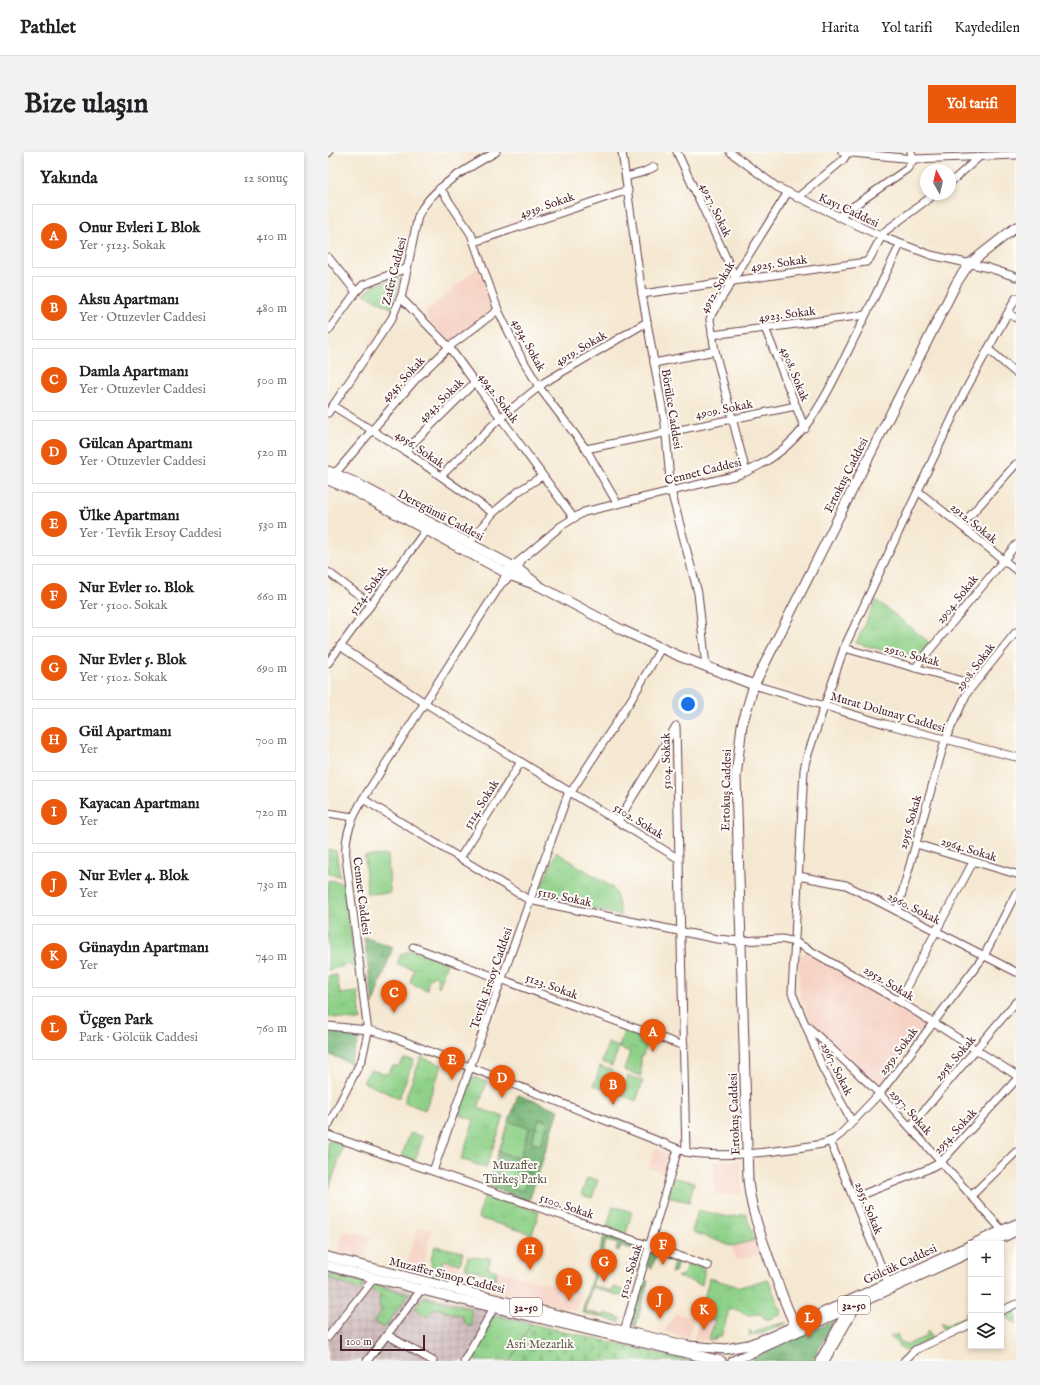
<!DOCTYPE html>
<html lang="tr">
<meta charset="utf-8">
<style>
:root{--surface:#fff;--page:#f2f2f2;--text:#202124;--muted:#757577;--line:#e0e0e0;--accent:#ea580c}
body{margin:0;font-family:"IM FELL English",serif;background:var(--page);color:var(--text)}
.controls{position:absolute;right:12px;bottom:12px;display:grid;overflow:hidden;border-radius:0px;box-shadow:0 2px 6px #0003}
.controls button{width:36px;height:36px;display:grid;place-items:center;padding:0;border:0;border-bottom:1px solid var(--line);background:var(--surface);color:var(--text);font:20px sans-serif}
.compass{position:absolute;left:592px;top:12px;width:36px;height:36px;border-radius:50%;background:var(--surface);box-shadow:0 2px 6px #0003;rotate:352deg}
.scale{position:absolute;left:12px;bottom:10px;width:85px;box-sizing:border-box;padding-left:4px;border:2px solid #4a1f2b;border-top:0;font-size:11px;line-height:14px;white-space:nowrap;color:#4a1f2b;-webkit-text-stroke:3px #fdfcf7;paint-order:stroke}
.you{position:absolute;left:360px;top:552px;width:14px;height:14px;margin:-10px;border:3px solid #fff;border-radius:50%;background:#1a73e8;box-shadow:0 0 0 6px #1a73e833}
.badge{display:grid;place-items:center;width:26px;height:26px;border-radius:50%;background:var(--accent);color:#fff;font-size:13px;font-weight:700}
.pin{position:absolute;translate:-50% -33px;filter:drop-shadow(0 1px 2px #0008)}
.pin::after{content:'';position:absolute;top:21px;width:14px;height:12px;background:inherit;clip-path:polygon(0 0,100% 0,50% 100%)}
.list{margin:0;padding:0;list-style:none}
h2{display:flex;justify-content:space-between;align-items:center;height:52px;margin:0;padding:0 16px;font-size:17px}
h2 small{font-size:13px;font-weight:400;color:var(--muted)}
.list li{display:grid;grid-template-columns:26px 1fr auto;gap:12px;align-items:center;box-sizing:border-box;height:64px;margin:0 8px 8px;padding:0 8px;border:1px solid var(--line);border-radius:0px}
.list b{display:block;font-size:15px;white-space:nowrap}
.list p{margin:0;font-size:13px;white-space:nowrap;color:var(--muted)}
.list em{font-size:13px;font-style:normal;color:var(--muted)}
.icon{flex:none;width:22px;height:22px;fill:none;stroke:currentColor;stroke-width:2;stroke-linecap:round;stroke-linejoin:round}
.map{position:relative;flex:none;width:688px;height:1209px;overflow:hidden;border-radius:0px}
header{display:flex;align-items:center;gap:24px;box-sizing:border-box;height:56px;padding:0 20px;background:var(--surface);border-bottom:1px solid var(--line)}
header strong{font-size:19px}
nav{display:flex;gap:22px;margin-inline-start:auto;font-size:14px}
.intro{display:flex;align-items:center;justify-content:space-between;box-sizing:border-box;height:96px;padding:0 24px}
h1{margin:0;font-size:28px}
.button{padding:10px 18px;border-radius:0px;background:var(--accent);color:#fff;font-size:14px;font-weight:700}
main{display:flex;gap:24px;padding:0 24px}
aside{flex:1;background:var(--surface);border-radius:0px;box-shadow:0 2px 6px #0003}
.map>svg:first-child{display:block}
.built{fill:#f6d2c5}
.industrial{fill:url(#industrial-grid)}
.grass{fill:url(#grass-tufts);stroke:#6c785a}
.forest{fill:url(#forest-crowns);stroke:#5e6950;fill-rule:evenodd}
.cemetery{fill:url(#cemetery-stones);stroke:#6c785a}
.pitch{fill:#8fd189;stroke:#6c785a}
.lines{fill:none;stroke-linecap:round;stroke-linejoin:round}
.minor-casing{stroke:#643d44;stroke-width:9}
.major-casing{stroke:#643d44;stroke-width:11}
.minor{stroke:#fff;stroke-width:7}
.major{stroke:#fff;stroke-width:9}
.labels{text-anchor:middle;stroke-width:4;stroke-linejoin:round;paint-order:stroke}
.shield{fill:#fdfcf7;stroke:#806168;stroke-width:1}
.shield-label{font-size:11px;font-weight:bold;fill:#4a1f2b}
.street-label{font-size:12px;fill:#4a1f2b;stroke:#fdfcf7}
.park-label{font-size:12px;fill:#5f5447;stroke:#fdfcf7}
</style>
<header>
<strong>Pathlet</strong>
<nav><a>Harita</a><a>Yol tarifi</a><a>Kaydedilen</a></nav>
</header>
<div class="intro"><h1>Bize ulaşın</h1><a class="button">Yol tarifi</a></div>
<main>
<aside>
<h2>Yakında<small>12 sonuç</small></h2>
<ul class="list">
<li><span class="badge">A</span><div><b>Onur Evleri L Blok</b><p>Yer · 5123. Sokak</p></div><em>410 m</em></li>
<li><span class="badge">B</span><div><b>Aksu Apartmanı</b><p>Yer · Otuzevler Caddesi</p></div><em>480 m</em></li>
<li><span class="badge">C</span><div><b>Damla Apartmanı</b><p>Yer · Otuzevler Caddesi</p></div><em>500 m</em></li>
<li><span class="badge">D</span><div><b>Gülcan Apartmanı</b><p>Yer · Otuzevler Caddesi</p></div><em>520 m</em></li>
<li><span class="badge">E</span><div><b>Ülke Apartmanı</b><p>Yer · Tevfik Ersoy Caddesi</p></div><em>530 m</em></li>
<li><span class="badge">F</span><div><b>Nur Evler 10. Blok</b><p>Yer · 5100. Sokak</p></div><em>660 m</em></li>
<li><span class="badge">G</span><div><b>Nur Evler 5. Blok</b><p>Yer · 5102. Sokak</p></div><em>690 m</em></li>
<li><span class="badge">H</span><div><b>Gül Apartmanı</b><p>Yer</p></div><em>700 m</em></li>
<li><span class="badge">I</span><div><b>Kayacan Apartmanı</b><p>Yer</p></div><em>720 m</em></li>
<li><span class="badge">J</span><div><b>Nur Evler 4. Blok</b><p>Yer</p></div><em>730 m</em></li>
<li><span class="badge">K</span><div><b>Günaydın Apartmanı</b><p>Yer</p></div><em>740 m</em></li>
<li><span class="badge">L</span><div><b>Üçgen Park</b><p>Park · Gölcük Caddesi</p></div><em>760 m</em></li>
</ul>
</aside>
<div class="map">
<svg width="688" height="1209" viewBox="0 0 688 1209">
<defs>
<pattern id="industrial-grid" width="8" height="8" patternUnits="userSpaceOnUse"><rect width="8" height="8" fill="#d1bfbf"/><path d="M0 4h8M4 0v8" fill="none" stroke="#b5a4a4"/></pattern>
<pattern id="grass-tufts" width="24" height="20" patternUnits="userSpaceOnUse"><rect width="24" height="20" fill="#8fd189"/><path d="M3 7l-1-3M5 7V3M7 7l1-3M15 17l-1-3M17 17v-4M19 17l1-3" fill="none" stroke="#7db376"/></pattern>
<pattern id="forest-crowns" width="20" height="18" patternUnits="userSpaceOnUse"><rect width="20" height="18" fill="#73b375"/><path d="M2 6a3 3 0 1 1 6 0M12 15a3 3 0 1 1 6 0" fill="none" stroke="#609160"/></pattern>
<pattern id="cemetery-stones" width="16" height="16" patternUnits="userSpaceOnUse"><rect width="16" height="16" fill="#8fd189"/><path d="M2 7V4a2 2 0 0 1 4 0v3zM10 15v-3a2 2 0 0 1 4 0v3z" fill="#7db376"/></pattern>
</defs>
<rect width="100%" height="100%" fill="#fdfcf7"/>
<filter id="ink" filterUnits="userSpaceOnUse"><feTurbulence type="fractalNoise" baseFrequency=".025" numOctaves="2"/><feDisplacementMap in="SourceGraphic" scale="8" xChannelSelector="R" yChannelSelector="G"/><feConvolveMatrix kernelMatrix="1 2 1 2 8 2 1 2 1" color-interpolation-filters="sRGB"/></filter>
<filter id="wash" filterUnits="userSpaceOnUse"><feTurbulence type="fractalNoise" baseFrequency=".012" numOctaves="4" result="noise"/><feDisplacementMap in="SourceGraphic" scale="16" xChannelSelector="R" yChannelSelector="G"/><feGaussianBlur stdDeviation="0.9" result="paint"/><feColorMatrix in="noise" values="0 0 0 0 0 0 0 0 0 0 0 0 0 0 0 0 0 1.4 0 .05"/><feComposite in="paint" operator="in"/></filter>
<g filter="url(#wash)">
<rect width="100%" height="100%" fill="#f5e8d2"/>
<g class="built">
<path d="M148 117H151L161 144 163 156 152 167 126 187 121 188 98 166 97 160Z"/>
<path d="M476 800 561 847 598 872 550 934 483 870 473 847 471 835V803Z"/>
<path d="M327 996 345 1003 339 1022 320 1016Z"/>
<path d="M408 1008 412 1010 414 1042 387 1043 386 1009Z"/>
<path d="M90 1075 104 1078 97 1102 99 1103 94 1121 77 1116Z"/>
<path d="M16 1078 43 1085 37 1106 10 1099Z"/>
<path d="M427 1088 432 1102 407 1108 404 1094Z"/>
<path d="M114 1108 132 1112 127 1129 110 1125Z"/>
<path d="M169 1119 253 1140 248 1159 164 1138Z"/>
<path d="M348 1161 365 1166 360 1186 336 1180Z"/>
<path d="M372 1164 387 1168 381 1189 366 1187Z"/>
</g>
<path class="industrial" d="M0 1118 205 1169 182 1209H0Z"/>
<g class="grass">
<path d="M71 126 65 157 36 142 47 133Z"/>
<path d="M548 448 601 490V495L591 508 528 491Z"/>
<path d="M0 698 8 699 12 724 0 722Z"/>
<path d="M228 700 284 735 289 745 293 764 210 743Z"/>
<path d="M0 728 16 731 27 815H24L22 812 0 818Z"/>
<path d="M84 798 119 811 111 835 109 832 110 825 106 823 100 829 99 838 82 831 86 817 69 812 73 802Z"/>
<path d="M9 823 12 842 30 840 33 869 0 865V824Z"/>
<path d="M297 876 322 884 315 904H313V924L296 918 302 900 291 895 284 914 274 910 280 891 291 895Z"/>
<path d="M93 905 114 913 97 958 76 950Z"/>
<path d="M76 907 86 908 71 946 35 930 42 918 60 922 64 914H71Z"/>
<path d="M272 914 285 919 279 938 266 933Z"/>
<path d="M142 924 159 930 150 956 176 965 158 1016 133 1007 146 968 129 962Z"/>
<path d="M300 924 315 929 308 949 293 943Z"/>
<path d="M190 943 231 958 201 1049 159 1034Z"/>
<path d="M82 981 95 985 87 1009 74 1004Z"/>
<path d="M2 988 16 993 0 1039V991Z"/>
<path d="M259 1026 270 1028 264 1046 253 1043Z"/>
<path d="M346 1026 366 1030 361 1050 340 1045Z"/>
<path d="M157 1042 211 1060 204 1082 150 1066Z"/>
<path d="M285 1054 304 1060 298 1082 279 1075Z"/>
<path d="M370 1058 401 1065 418 1062 427 1088 404 1094 364 1080Z"/>
<path d="M107 1094 135 1100 132 1112 115 1108 110 1125 104 1123 103 1107Z"/>
<path d="M140 1105 163 1106 160 1116 169 1119 167 1127 157 1121 137 1116Z"/>
<path d="M360 1111 376 1116V1122L374 1133 349 1125 356 1122Z"/>
<path d="M0 1122 37 1131 32 1138 0 1126Z"/>
<path d="M381 1126 412 1135 440 1127 454 1162 439 1168 432 1162 418 1163 410 1158H401L393 1185H388V1188H381L387 1168 372 1164Z"/>
<path d="M44 1133 81 1142 56 1176 46 1170 54 1158 51 1152 52 1143 41 1136Z"/>
<path d="M265 1134 283 1139 285 1135 301 1140 299 1146 264 1135Z"/>
<path d="M96 1145 143 1157 144 1175 137 1172 134 1164 107 1156 99 1165 87 1156Z"/>
<path d="M688 1157V1172L677 1164Z"/>
<path d="M257 1159 276 1164 277 1161 293 1166 292 1170 256 1161Z"/>
<path d="M640 1160 643 1168 616 1180 613 1172 616 1171 617 1174 638 1164 637 1161Z"/>
<path d="M167 1163 203 1172 182 1209H140Z"/>
<path d="M459 1171 435 1181 421 1184 422 1178 426 1182C433 1175 449 1172 459 1171Z"/>
<path d="M600 1179 604 1187 576 1199 562 1185 569 1182 573 1191 576 1190 578 1193 599 1184 598 1181Z"/>
</g>
<g class="forest">
<path d="M36 785 65 795 45 852Z"/>
<path d="M0 880 32 884 22 911 0 902Z"/>
<path d="M190 943 231 958 201 1049 159 1034 171 999 191 1005 201 977 181 970ZM211 967 220 970 212 993 203 990ZM176 1013 201 1021 195 1039 170 1030Z"/>
<path d="M279 1083 314 1095 315 1099 309 1120 306 1118 311 1099 293 1094 291 1099 288 1098 290 1092 278 1089 256 1161 254 1160 276 1084Z"/>
<path d="M324 1098 351 1108 347 1120 343 1121 346 1110 328 1104 324 1116 319 1114Z"/>
<path d="M315 1127 320 1129 308 1174 301 1172Z"/>
<path d="M508 1168 484 1209H425L426 1205Z"/>
</g>
<path class="cemetery" d="M203 1172 365 1209H182Z"/>
<g class="pitch">
<path d="M60 703 62 741 39 742 37 704Z"/>
<path d="M181 970 201 976 191 1006 171 999Z"/>
</g>
</g>
<g filter="url(#ink)">
<g class="lines">
<g class="minor-casing">
<g id="minor">
<path d="M294 0 314 142 337 272 343 339 370 441 378 515"/>
<path d="M349 0 407 125"/>
<path d="M402 0 449 35 552 84 603 103 661 116 688 125"/>
<path d="M514 0 586 7 688 3"/>
<path d="M0 1 1 0"/>
<path d="M298 25 316 20 326 15"/>
<path d="M622 31 650 6"/>
<path d="M112 36 143 82 170 158 192 203 211 235 258 297 289 351"/>
<path d="M469 46 515 8 520 0"/>
<path d="M510 65 579 17 586 7 583 0"/>
<path d="M146 90 300 38"/>
<path d="M0 105 28 140"/>
<path d="M314 142 538 110 542 106 556 80 607 42"/>
<path d="M73 146 121 195 245 365"/>
<path d="M680 161 688 166"/>
<path d="M437 176 477 277"/>
<path d="M0 179 28 140 35 133 79 116"/>
<path d="M384 183 537 163"/>
<path d="M660 197 688 221"/>
<path d="M326 211 387 199"/>
<path d="M5 254 77 299 165 361"/>
<path d="M0 261 64 166 74 142 90 64C103 35 142 15 168 0"/>
<path d="M258 297 468 254"/>
<path d="M77 299 146 231"/>
<path d="M418 320 387 199 382 168 383 163 460 40"/>
<path d="M3 324 11 317 87 228 121 195 170 158"/>
<path d="M113 324 172 266 217 230 319 170"/>
<path d="M591 340 688 418"/>
<path d="M633 374 688 312"/>
<path d="M141 391 165 361 191 339 214 324"/>
<path d="M195 406 233 374 256 360 410 323C475 299 496 248 524 191 540 158 556 125 572 93"/>
<path d="M195 406 187 421 173 432 181 417Z"/>
<path d="M0 420 43 452"/>
<path d="M12 494 97 551 351 707 358 1000"/>
<path d="M516 496 645 532"/>
<path d="M0 511 98 378"/>
<path d="M587 516 688 393"/>
<path d="M426 533 557 572 688 605"/>
<path d="M243 640 303 548 333 496"/>
<path d="M35 647 201 748 389 787 412 789 454 787 467 790 571 849 688 923"/>
<path d="M0 661 25 665"/>
<path d="M290 669 348 574 351 707"/>
<path d="M588 692 688 722"/>
<path d="M132 706 193 610"/>
<path d="M470 724 518 733 688 820"/>
<path d="M569 759 617 588 639 541 688 480"/>
<path d="M85 795 356 894"/>
<path d="M571 849 645 710"/>
<path d="M0 874 40 878 60 883 358 1000C397 1007 454 999 494 992L505 988 513 982 553 940 656 804 688 741"/>
<path d="M478 874 495 917 524 970"/>
<path d="M0 974 34 907 40 880 18 705C16 684 24 666 35 647L173 432"/>
<path d="M582 975 688 850"/>
<path d="M0 983 380 1114"/>
<path d="M502 989 560 1131"/>
<path d="M105 1019 241 639"/>
<path d="M643 1044 688 1000"/>
<path d="M525 1046 600 1017 613 1010 688 928"/>
<path d="M674 1078 552 942 477 872 464 841 476 618 478 608 516 496 636 241 688 146"/>
<path d="M673 1159 688 1152"/>
<path d="M296 1179 350 997"/>
<path d="M59 1183 105 1209"/>
<path d="M0 1185 46 1126"/>
<path d="M39 1209 96 1134"/>
<path d="M136 1209 168 1152"/>
<path d="M491 1209 520 1156"/>
<path d="M497 1209 526 1159 527 1151"/>
<path d="M576 1209 587 1198 643 1172"/>
</g>
</g>
<g class="major-casing">
<g id="major">
<path d="M0 319 26 330 190 417 209 432"/>
<path d="M0 328 22 337 184 424 211 434 294 478 351 504 426 533"/>
<path d="M645 1092 688 1072"/>
<path d="M660 1092 688 1079"/>
<path d="M0 1105 282 1176 361 1194 398 1197 420 1193 442 1185 643 1093"/>
<path d="M0 1114 126 1146 393 1209"/>
<path d="M467 1173C456 1151 449 1128 440 1104 431 1078 422 1054 420 1027L408 625 414 573 426 533 629 130 641 112 688 75"/>
<path d="M405 1209 643 1100"/>
</g>
</g>
<use href="#minor" class="minor"/>
<use href="#major" class="major"/>
</g>
</g>
<g class="labels">
<g class="shield">
<rect x="510" y="1144" width="32" height="18" rx="3"/>
<rect x="182" y="1146" width="32" height="18" rx="3"/>
</g>
<g class="shield-label">
<text x="526" y="1157">32-50</text>
<text x="198" y="1159">32-50</text>
</g>
<g class="street-label">
<text transform="translate(219 53) rotate(-19)" y="4">4939. Sokak</text>
<text transform="translate(388 58) rotate(65)" y="4">4927. Sokak</text>
<text transform="translate(521 58) rotate(25)" y="4">Kayı Caddesi</text>
<text transform="translate(451 111) rotate(-8)" y="4">4925. Sokak</text>
<text transform="translate(66 119) rotate(-76)" y="4">Zafer Caddesi</text>
<text transform="translate(389 135) rotate(-60)" y="4">4912. Sokak</text>
<text transform="translate(459 162) rotate(-7)" y="4">4923. Sokak</text>
<text transform="translate(201 193) rotate(62)" y="4">4934. Sokak</text>
<text transform="translate(253 196) rotate(-30)" y="4">4919. Sokak</text>
<text transform="translate(467 222) rotate(68)" y="4">4908. Sokak</text>
<text transform="translate(75 227) rotate(-47)" y="4">4945. Sokak</text>
<text transform="translate(171 246) rotate(54)" y="4">4942. Sokak</text>
<text transform="translate(113 248) rotate(-44)" y="4">4943. Sokak</text>
<text transform="translate(344 257) rotate(81)" y="4">Börülce Caddesi</text>
<text transform="translate(396 257) rotate(-11)" y="4">4909. Sokak</text>
<text transform="translate(92 297) rotate(34)" y="4">4956. Sokak</text>
<text transform="translate(375 319) rotate(-14)" y="4">Cennet Caddesi</text>
<text transform="translate(518 323) rotate(-63)" y="4">Ertokuş Caddesi</text>
<text transform="translate(113 363) rotate(28)" y="4">Deregümü Caddesi</text>
<text transform="translate(646 371) rotate(39)" y="4">2912. Sokak</text>
<text transform="translate(40 438) rotate(-54)" y="4">5124. Sokak</text>
<text transform="translate(629 447) rotate(-51)" y="4">2904. Sokak</text>
<text transform="translate(584 503) rotate(15)" y="4">2910. Sokak</text>
<text transform="translate(647 515) rotate(-53)" y="4">2908. Sokak</text>
<text transform="translate(560 560) rotate(16)" y="4">Murat Dolunay Caddesi</text>
<text transform="translate(338 609) rotate(-91)" y="4">5104. Sokak</text>
<text transform="translate(398 638) rotate(-89)" y="4">Ertokuş Caddesi</text>
<text transform="translate(153 652) rotate(-58)" y="4">5114. Sokak</text>
<text transform="translate(311 669) rotate(32)" y="4">5102. Sokak</text>
<text transform="translate(582 670) rotate(-74)" y="4">2956. Sokak</text>
<text transform="translate(641 697) rotate(17)" y="4">2964. Sokak</text>
<text transform="translate(34 744) rotate(83)" y="4">Cennet Caddesi</text>
<text transform="translate(237 745) rotate(12)" y="4">5119. Sokak</text>
<text transform="translate(586 756) rotate(27)" y="4">2960. Sokak</text>
<text transform="translate(163 826) rotate(-71)" y="4">Tevfik Ersoy Caddesi</text>
<text transform="translate(561 831) rotate(31)" y="4">2952. Sokak</text>
<text transform="translate(224 834) rotate(20)" y="4">5123. Sokak</text>
<text transform="translate(570 899) rotate(-53)" y="4">2959. Sokak</text>
<text transform="translate(627 906) rotate(-49)" y="4">2958. Sokak</text>
<text transform="translate(509 917) rotate(64)" y="4">2967. Sokak</text>
<text transform="translate(583 960) rotate(48)" y="4">2957. Sokak</text>
<text transform="translate(406 962) rotate(-92)" y="4">Ertokuş Caddesi</text>
<text transform="translate(627 979) rotate(-47)" y="4">2954. Sokak</text>
<text transform="translate(239 1054) rotate(19)" y="4">5100. Sokak</text>
<text transform="translate(541 1056) rotate(68)" y="4">2955. Sokak</text>
<text transform="translate(572 1112) rotate(-25)" y="4">Gölcük Caddesi</text>
<text transform="translate(302 1119) rotate(-73)" y="4">5102. Sokak</text>
<text transform="translate(119 1123) rotate(14)" y="4">Muzaffer Sinop Caddesi</text>
</g>
<g class="park-label">
<text x="187" y="1017">Muzaffer<tspan x="187" dy="14">Türkeş Parkı</tspan></text>
<text x="212" y="1196">Asri Mezarlık</text>
</g>
</g>
</svg>
<div class="controls">
<button>+</button>
<button>−</button>
<button><svg class="icon" aria-label="layers" viewBox="0 0 24 24"><path d="M12 4l9 5-9 5-9-5zM3 14l9 5 9-5"/></svg></button>
</div>
<svg class="compass" viewBox="-18 -18 36 36"><path d="M0-13l5 13h-10z" fill="#e53935"/><path d="M0 13l5-13h-10z" fill="#757577"/></svg>
<div class="scale">100 m</div>
<div class="you"></div>
<div class="pin badge" style="left:325px;top:900px">A</div>
<div class="pin badge" style="left:285px;top:953px">B</div>
<div class="pin badge" style="left:66px;top:861px">C</div>
<div class="pin badge" style="left:174px;top:946px">D</div>
<div class="pin badge" style="left:124px;top:928px">E</div>
<div class="pin badge" style="left:335px;top:1113px">F</div>
<div class="pin badge" style="left:276px;top:1130px">G</div>
<div class="pin badge" style="left:202px;top:1118px">H</div>
<div class="pin badge" style="left:241px;top:1149px">I</div>
<div class="pin badge" style="left:332px;top:1167px">J</div>
<div class="pin badge" style="left:376px;top:1178px">K</div>
<div class="pin badge" style="left:481px;top:1186px">L</div>
</div>
</main>
